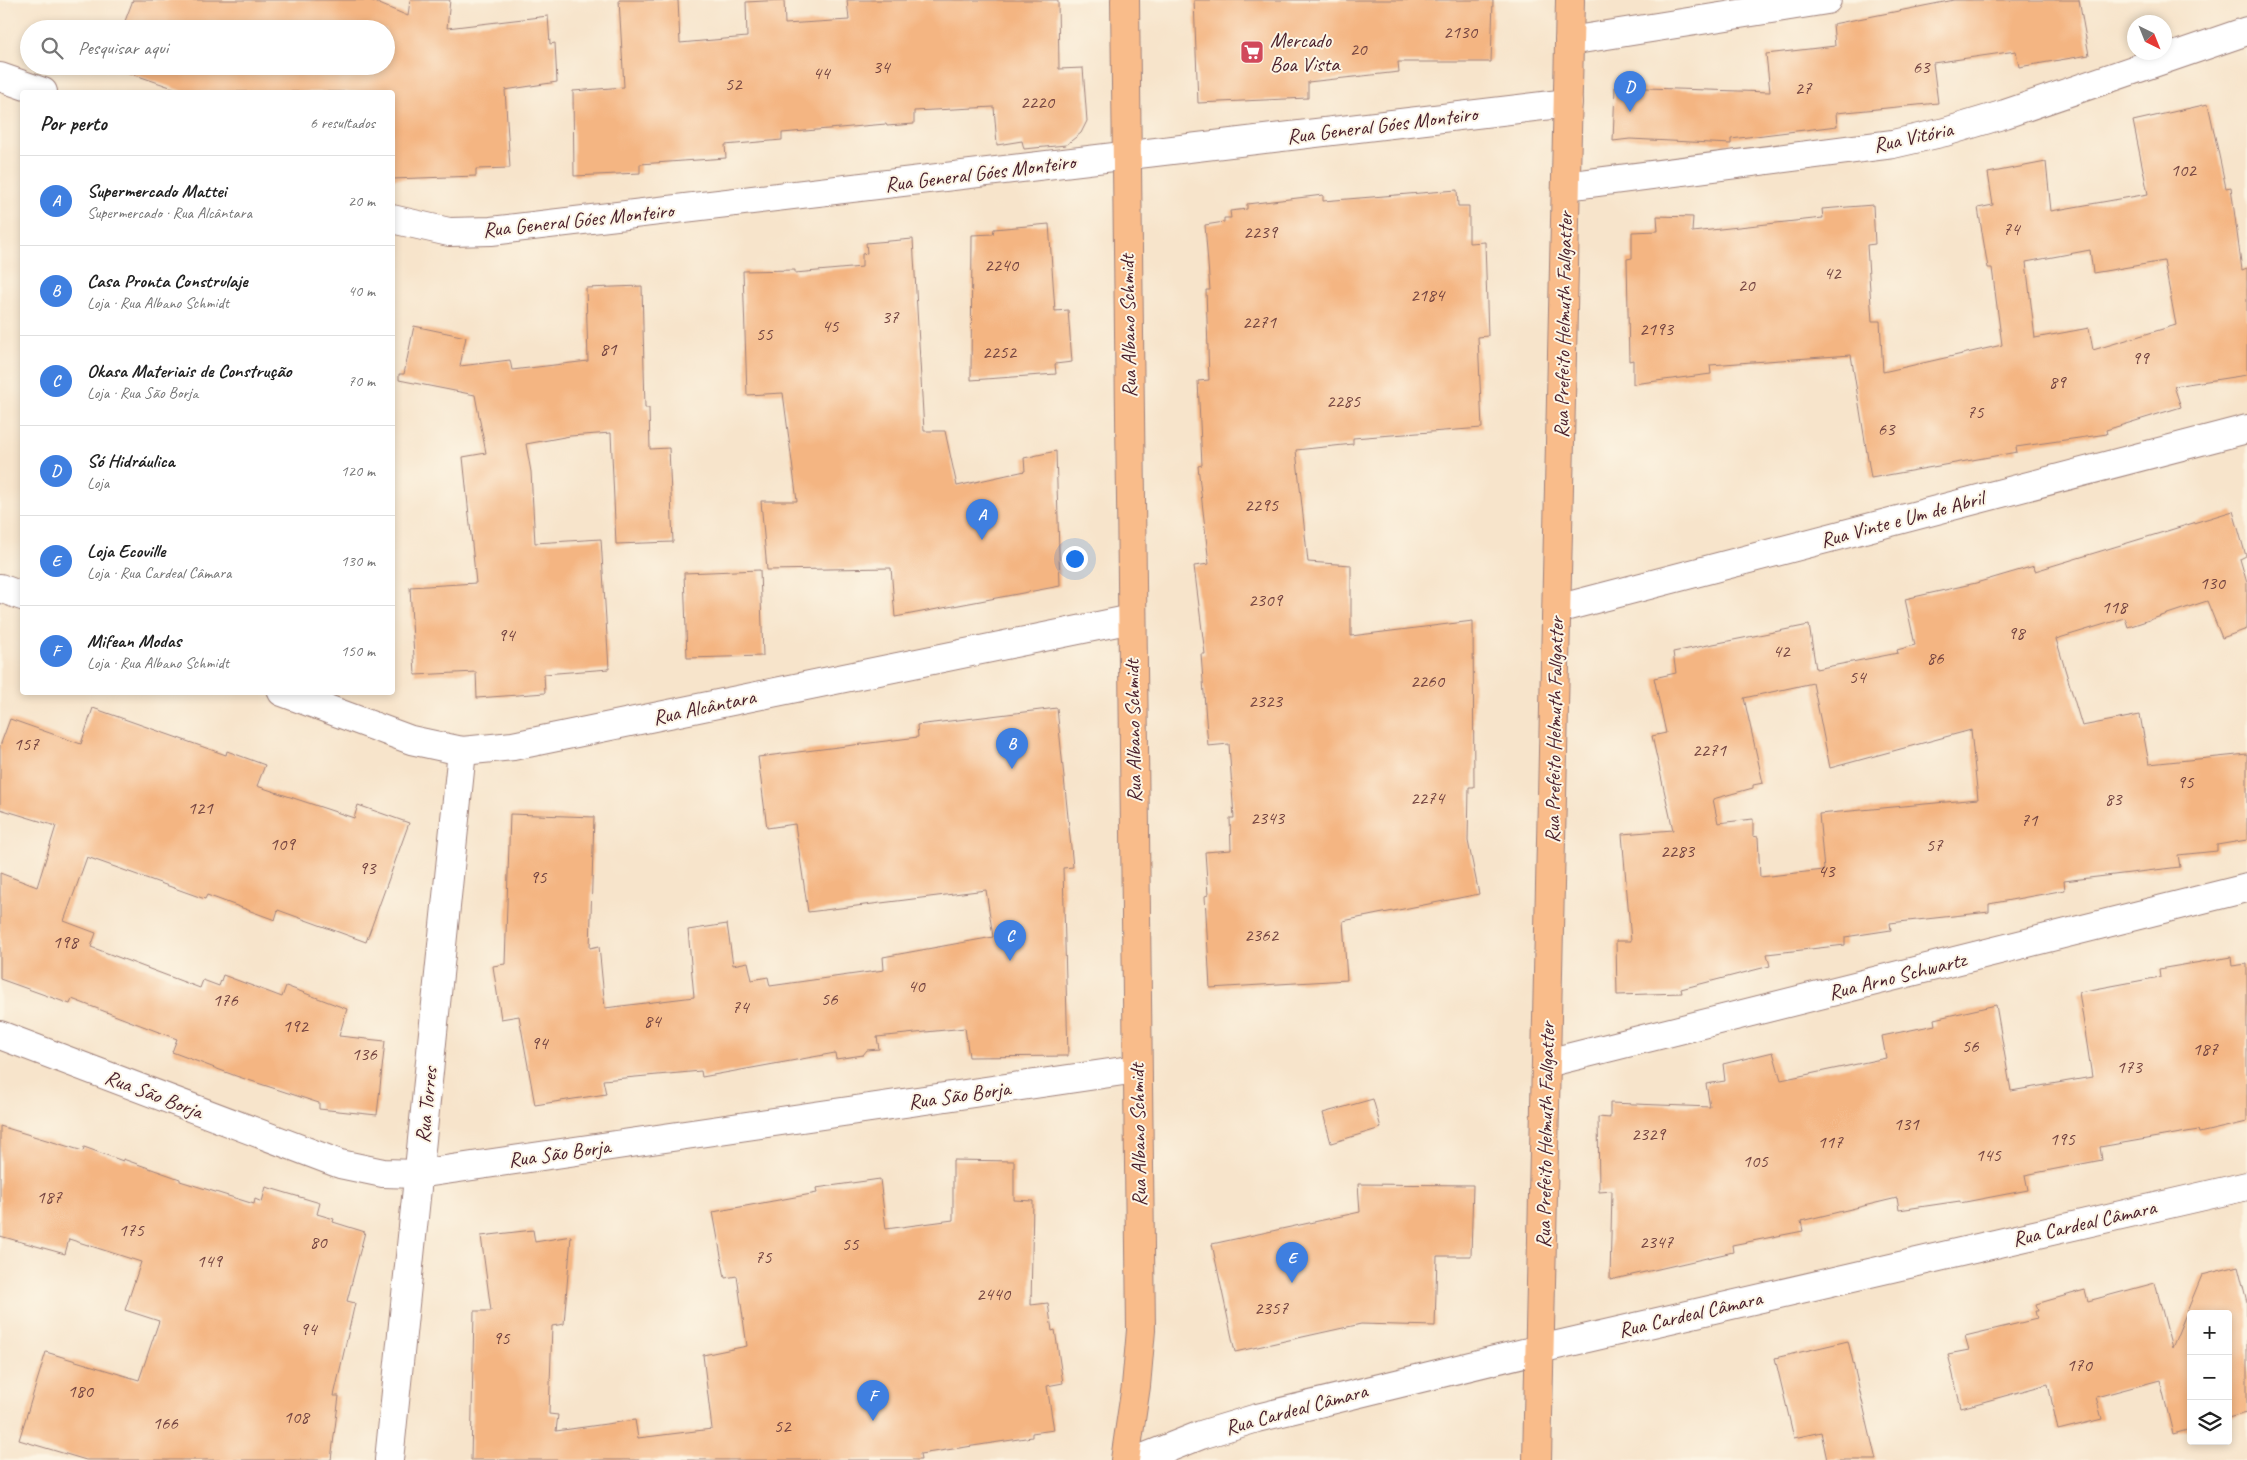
<!DOCTYPE html>
<html lang="pt">
<meta charset="utf-8">
<style>
:root{--surface:#fff;--page:#f6f6f6;--text:#222;--muted:#767676;--line:#e0e0e0;--accent:#ea580c}
body{margin:0;font-family:Caveat,sans-serif;background:var(--page);color:var(--text)}
.controls{position:absolute;right:15px;bottom:15px;display:grid;overflow:hidden;border-radius:5px;box-shadow:0 2px 8px #0003}
.controls button{width:45px;height:45px;display:grid;place-items:center;padding:0;border:0;border-bottom:1px solid var(--line);background:var(--surface);color:var(--text);font:25px sans-serif}
.compass{position:absolute;left:2127px;top:15px;width:45px;height:45px;border-radius:50%;background:var(--surface);box-shadow:0 2px 8px #0003;rotate:137deg}
.you{position:absolute;left:1074px;top:558px;width:18px;height:18px;margin:-12px;border:4px solid #fff;border-radius:50%;background:#1a73e8;box-shadow:0 0 0 8px #1a73e833}
.badge{display:grid;place-items:center;width:32px;height:32px;border-radius:50%;background:var(--accent);color:#fff;font-size:16px;font-weight:700}
.pin{position:absolute;translate:-50% -41px;filter:drop-shadow(0 1px 2px #0008)}
.pin::after{content:'';position:absolute;top:26px;width:18px;height:15px;background:inherit;clip-path:polygon(0 0,100% 0,50% 100%)}
.list{margin:0;padding:0;list-style:none}
h2{display:flex;justify-content:space-between;align-items:center;height:65px;margin:0;padding:0 20px;font-size:21px}
h2 small{font-size:16px;font-weight:400;color:var(--muted)}
.list li{display:grid;grid-template-columns:32px 1fr auto;gap:15px;align-items:center;box-sizing:border-box;height:90px;padding:0 20px;border-top:1px solid var(--line)}
.list b{display:block;font-size:19px;white-space:nowrap}
.list p{margin:0;font-size:16px;white-space:nowrap;color:var(--muted)}
.list em{font-size:16px;font-style:normal;color:var(--muted)}
.icon{flex:none;width:28px;height:28px;fill:none;stroke:currentColor;stroke-width:2;stroke-linecap:round;stroke-linejoin:round}
.map{position:relative;flex:none;width:2247px;height:1460px;overflow:hidden}
.search{position:absolute;background:var(--surface);box-shadow:0 2px 8px #0003;left:20px;top:20px;width:375px;height:55px;display:flex;align-items:center;gap:12px;box-sizing:border-box;padding:0 18px;border-radius:28px;color:var(--muted);font-size:19px}
.panel{position:absolute;background:var(--surface);box-shadow:0 2px 8px #0003;left:20px;top:90px;width:375px;height:605px;border-radius:5px}
.map>svg:first-child{display:block}
.building{fill:#f4b582;fill-rule:evenodd}
.lines{fill:none;stroke-linecap:round;stroke-linejoin:round}
.minor-casing{stroke:#a0827b;stroke-width:30}
.primary-casing{stroke:#a0827b;stroke-width:30}
.minor{stroke:#fff;stroke-width:28}
.primary{stroke:#f9bc8a;stroke-width:28}
.labels{text-anchor:middle;stroke-width:4;stroke-linejoin:round;paint-order:stroke}
.number-label{font-size:19px;fill:#744441}
.poi-label{font-size:21px;fill:#4a1f2b;stroke:#fcf5e5;text-anchor:start}
.street-label{font-size:21px;fill:#4a1f2b;stroke:#fcf5e5}
</style>
<div class="map">
<svg width="2247" height="1460" viewBox="0 0 2247 1460">
<rect width="100%" height="100%" fill="#fcf5e5"/>
<filter id="ink" filterUnits="userSpaceOnUse"><feTurbulence type="fractalNoise" baseFrequency=".02" numOctaves="2"/><feDisplacementMap in="SourceGraphic" scale="10" xChannelSelector="R" yChannelSelector="G"/><feConvolveMatrix kernelMatrix="1 2 1 2 8 2 1 2 1" color-interpolation-filters="sRGB"/></filter>
<filter id="wash" filterUnits="userSpaceOnUse"><feTurbulence type="fractalNoise" baseFrequency=".0096" numOctaves="4" result="noise"/><feDisplacementMap in="SourceGraphic" scale="20" xChannelSelector="R" yChannelSelector="G"/><feGaussianBlur stdDeviation="1.12" result="paint"/><feColorMatrix in="noise" values="0 0 0 0 0 0 0 0 0 0 0 0 0 0 0 0 0 1.4 0 .05"/><feComposite in="paint" operator="in"/></filter>
<g filter="url(#wash)">
<rect width="100%" height="100%" fill="#f7e4cb"/>
<g id="blocks">
<g class="building">
<path d="M133 0H370L408 16 410 0H450L447 28 548 16 550 44 555 43 557 82 505 90 510 168 476 169V176L392 179V92H185L109 66H386V29H122Z"/>
<path d="M619 0H678L680 43 747 37 746 2 784 0 785 24 849 20 847 0H1058L1059 69 1083 68 1087 121 1081 133 1066 145 1024 149 1022 141 997 145 994 107 914 111V124L887 126 886 124 782 133V140L725 145 726 158 640 164V173L574 176 573 91 624 87Z"/>
<path d="M1194 0H1493L1491 62H1398L1399 72 1308 82V98L1198 103Z"/>
<path d="M1954 0H2079L2089 55 2019 67 2016 51 1933 63 1938 103 1836 113 1837 126 1731 139V144L1630 139 1613 141 1615 87 1770 92 1766 54 1835 46 1833 24Z"/>
<path d="M2208 104 2226 188 2231 187 2242 270 2247 268V375L2174 386 2181 407 2106 430 2107 434 2016 447 2017 452 1871 478 1851 355 1710 365 1711 374 1633 384V360L1629 361 1627 259 1632 258V232L1658 231 1657 216 1693 217 1692 232 1823 218 1822 209 1873 205 1875 244 1867 245 1872 321H1880L1883 372 2002 345 1992 268H1988L1978 208 1993 205 1988 173 2046 162 2051 211 2148 194 2133 121ZM2090 250 2093 273 2164 261 2176 325 2093 350 2089 328 2035 338 2026 262Z"/>
<path d="M1457 190 1458 206H1469V243L1485 242 1488 336 1478 337 1482 428 1353 438V444L1296 450 1308 562 1351 565V636L1473 621 1474 787H1469L1468 841 1479 894 1343 921 1347 980 1210 988 1205 896 1208 895 1205 852 1231 850 1230 818H1234L1229 744 1208 746 1201 654H1205L1194 566 1209 564 1198 466 1202 465 1198 381 1209 380 1206 290H1210L1205 225 1224 222V218H1231L1230 211 1247 209V204L1323 195V201Z"/>
<path d="M1049 224 1055 311 1068 310 1072 362 1055 364 1056 374 971 380 972 235 993 234 994 229Z"/>
<path d="M913 239 924 431H945L957 486 1025 471 1024 458 1056 451 1060 586 895 617 891 568 767 570 761 501H797L783 393 747 395 743 271 795 270V273L862 267V254L867 253 866 243Z"/>
<path d="M642 286 645 408H649L650 449 669 448 673 542 616 544 611 433 570 436 526 444 531 472 535 543 601 539 609 669 544 674 545 693 477 698 476 672 415 675 410 587 476 583 463 457 486 453 475 395 399 380V374H404L414 326 466 337 460 366 510 360 512 370 588 361 586 288Z"/>
<path d="M2233 511 2246 556 2240 559 2247 583V629L2222 638 2207 601 2128 627 2125 618 2056 639 2082 726 2140 715 2149 764 2247 754V840L2217 845V851L2178 855 2180 867 2064 881 2065 890 1989 904V912L1890 923 1891 930 1845 937V945L1767 954 1770 966 1681 989 1682 993 1617 995 1616 941H1631L1622 834 1673 830 1652 736 1666 733 1654 678 1676 673 1673 652 1809 625 1816 669 1898 653 1897 650 1915 645 1905 599 1976 583 2034 566 2035 571ZM1813 683 1830 768 1971 730 1978 799 1819 814 1824 870 1760 877 1758 837 1753 836V819L1718 823 1713 799 1753 788V785L1763 783 1744 698Z"/>
<path d="M760 570 763 656 687 658 684 573Z"/>
<path d="M93 708 226 755 227 751 265 765 257 786 354 818 358 805 409 823 366 942 278 910 275 920 207 895 205 899 87 857 64 921 96 933 91 947 200 988 203 980 219 986 223 975 282 997 286 986 347 1009 339 1036 385 1041 377 1115 319 1109V1103L236 1076 172 1052 177 1039 72 999 70 1004 0 979V873L37 887 56 826 0 809V746L10 719 81 744Z"/>
<path d="M1057 708 1073 867 1063 868 1068 1056 969 1057 965 1028 877 1037 879 1049 867 1050 863 1055 836 1059 835 1053 702 1077 701 1071 603 1080 606 1094 535 1105 519 1016 501 1019 493 966 505 964 510 814 594 817 590 948 599 946 605 1008 694 997 688 930 727 924 733 965 748 962 752 980 768 977 770 986 884 970 883 957 993 937 986 890 808 912 795 824 767 828 758 757 918 737 917 725Z"/>
<path d="M2231 957 2232 966 2247 964V1122L2199 1133 2198 1130 2100 1147 2102 1160 2025 1175 2028 1190 1960 1203V1201L1899 1210 1897 1198 1801 1221 1803 1231 1732 1245 1733 1252 1610 1280 1612 1191 1599 1192 1598 1117 1610 1118V1103L1710 1107 1706 1084 1725 1081 1723 1064 1773 1052 1781 1080 1886 1058 1882 1036 1935 1025 1934 1019 1996 1005 2011 1091 2092 1077 2079 992 2160 977 2159 969Z"/>
<path d="M1373 1099 1381 1128 1331 1143 1323 1113Z"/>
<path d="M0 1126 83 1151 84 1147 123 1161V1159L180 1179V1181L254 1204 255 1199 262 1202 266 1187 320 1203 317 1214 334 1219 333 1222 365 1232 347 1301 355 1303 334 1396H339L331 1460H86L19 1440 46 1352 139 1380 159 1321 125 1310 141 1262 69 1239 65 1254 0 1236Z"/>
<path d="M953 1160 1014 1161V1200L1033 1201 1031 1305 1048 1303 1052 1331 1055 1330 1063 1383 1047 1386 1054 1430 1032 1433V1437L920 1454 921 1460H471L474 1311H491L481 1236 533 1230 535 1242 571 1236 564 1324 552 1326 549 1414 558 1415 556 1431 635 1420 638 1438 712 1429 703 1355 747 1346 737 1276 725 1278 713 1212 817 1193 816 1188 880 1179 886 1229 953 1220Z"/>
<path d="M1358 1184 1473 1185 1471 1256H1437L1435 1326 1361 1324 1235 1352 1212 1244 1360 1212Z"/>
<path d="M2238 1266 2247 1302V1413L2228 1418V1314H2191V1429L2173 1434 2160 1380 2096 1397 2102 1419 2058 1430 2048 1384 1961 1408 1948 1354 1969 1350 1965 1336 2037 1319 2035 1311H2038L2036 1304 2085 1290 2088 1301 2155 1283 2172 1348 2202 1275Z"/>
<path d="M1848 1341 1876 1460H1827L1821 1432 1794 1438 1775 1358Z"/>
</g>
</g>
</g>
<g filter="url(#ink)">
<use href="#blocks" fill-opacity="0" stroke="#a0827b" stroke-width="1"/>
<g class="lines">
<g class="minor-casing">
<g id="minor">
<path d="M1569 41 1827 0"/>
<path d="M0 77 43 92"/>
<path d="M1566 186 1893 144 1945 132 2005 114 2247 31"/>
<path d="M392 219 449 232 491 231 1568 103"/>
<path d="M0 588 22 596"/>
<path d="M1557 609 2247 429"/>
<path d="M282 692 411 740 462 751 513 746 1132 619"/>
<path d="M0 1035 340 1164 383 1173 418 1174 1137 1069"/>
<path d="M1547 1063 2247 888"/>
<path d="M389 1460 462 751"/>
<path d="M1138 1460 1201 1435 1257 1418 1540 1349 2247 1186"/>
</g>
</g>
<g class="primary-casing">
<g id="primary">
<path d="M1125 1460 1136 1386 1141 1330 1125 0"/>
<path d="M1537 1460 1570 0"/>
</g>
</g>
<use href="#minor" class="minor"/>
<use href="#primary" class="primary"/>
</g>
</g>
<defs>
<g id="supermarket-square" transform="scale(1.25)"><rect x="-9" y="-9" width="18" height="18" rx="4" fill="#d1495b" stroke="#fcf5e5"/><path d="M-6-5.5h2.5l.6 2H6L4.5 2H-2.5L-4.4-4H-6ZM-1.5 3.2a1.3 1.3 0 1 0 .1 0ZM3 3.2a1.3 1.3 0 1 0 .1 0Z" fill="#fff"/></g>
</defs>
<g fill-rule="evenodd">
<use href="#supermarket-square" x="1252" y="52"/>
</g>
<g class="labels">
<g class="number-label">
<text x="1460" y="38">2130</text>
<text x="1358" y="55">20</text>
<text x="881" y="73">34</text>
<text x="1921" y="73">63</text>
<text x="821" y="79">44</text>
<text x="733" y="90">52</text>
<text x="1803" y="94">27</text>
<text x="1037" y="108">2220</text>
<text x="2183" y="176">102</text>
<text x="2011" y="235">74</text>
<text x="1260" y="238">2239</text>
<text x="1001" y="271">2240</text>
<text x="1832" y="279">42</text>
<text x="1746" y="291">20</text>
<text x="1427" y="301">2184</text>
<text x="890" y="323">37</text>
<text x="1259" y="328">2271</text>
<text x="830" y="332">45</text>
<text x="1656" y="335">2193</text>
<text x="764" y="340">55</text>
<text x="608" y="355">81</text>
<text x="999" y="358">2252</text>
<text x="2140" y="364">99</text>
<text x="2057" y="388">89</text>
<text x="1343" y="407">2285</text>
<text x="1975" y="418">75</text>
<text x="1886" y="435">63</text>
<text x="1261" y="511">2295</text>
<text x="2212" y="589">130</text>
<text x="1265" y="606">2309</text>
<text x="2114" y="613">118</text>
<text x="2016" y="639">98</text>
<text x="506" y="641">94</text>
<text x="1781" y="657">42</text>
<text x="1935" y="664">86</text>
<text x="1857" y="683">54</text>
<text x="1427" y="687">2260</text>
<text x="1265" y="707">2323</text>
<text x="26" y="750">157</text>
<text x="1709" y="756">2271</text>
<text x="2185" y="788">95</text>
<text x="1427" y="804">2274</text>
<text x="2113" y="805">83</text>
<text x="200" y="814">121</text>
<text x="1267" y="824">2343</text>
<text x="2029" y="826">71</text>
<text x="282" y="850">109</text>
<text x="1934" y="851">57</text>
<text x="1677" y="857">2283</text>
<text x="367" y="874">93</text>
<text x="1826" y="877">43</text>
<text x="538" y="883">95</text>
<text x="1261" y="941">2362</text>
<text x="65" y="948">198</text>
<text x="916" y="992">40</text>
<text x="829" y="1005">56</text>
<text x="225" y="1006">176</text>
<text x="740" y="1013">74</text>
<text x="652" y="1027">84</text>
<text x="295" y="1032">192</text>
<text x="539" y="1049">94</text>
<text x="1970" y="1052">56</text>
<text x="2205" y="1055">187</text>
<text x="364" y="1060">136</text>
<text x="2129" y="1073">173</text>
<text x="1906" y="1130">131</text>
<text x="1648" y="1140">2329</text>
<text x="2062" y="1145">195</text>
<text x="1830" y="1148">117</text>
<text x="1988" y="1161">145</text>
<text x="1755" y="1167">105</text>
<text x="49" y="1203">187</text>
<text x="131" y="1236">175</text>
<text x="318" y="1248">80</text>
<text x="1656" y="1248">2347</text>
<text x="850" y="1250">55</text>
<text x="763" y="1263">75</text>
<text x="209" y="1267">149</text>
<text x="993" y="1300">2440</text>
<text x="1271" y="1314">2357</text>
<text x="308" y="1335">94</text>
<text x="501" y="1344">95</text>
<text x="2079" y="1371">170</text>
<text x="80" y="1397">180</text>
<text x="296" y="1423">108</text>
<text x="165" y="1429">166</text>
<text x="782" y="1432">52</text>
</g>
<g class="poi-label">
<text x="1270" y="47">Mercado<tspan x="1270" dy="24">Boa Vista</tspan></text>
</g>
<g class="street-label">
<text transform="translate(1382 125) rotate(-7)" y="7">Rua General Góes Monteiro</text>
<text transform="translate(1913 137) rotate(-12)" y="7">Rua Vitória</text>
<text transform="translate(980 173) rotate(-7)" y="7">Rua General Góes Monteiro</text>
<text transform="translate(578 220) rotate(-6)" y="7">Rua General Góes Monteiro</text>
<text transform="translate(1563 325) rotate(-89)" y="7">Rua Prefeito Helmuth Fallgatter</text>
<text transform="translate(1128 326) rotate(-91)" y="7">Rua Albano Schmidt</text>
<text transform="translate(1902 519) rotate(-15)" y="7">Rua Vinte e Um de Abril</text>
<text transform="translate(704 707) rotate(-12)" y="7">Rua Alcântara</text>
<text transform="translate(1554 730) rotate(-89)" y="7">Rua Prefeito Helmuth Fallgatter</text>
<text transform="translate(1133 731) rotate(-91)" y="7">Rua Albano Schmidt</text>
<text transform="translate(1897 976) rotate(-14)" y="7">Rua Arno Schwartz</text>
<text transform="translate(154 1094) rotate(21)" y="7">Rua São Borja</text>
<text transform="translate(959 1095) rotate(-8)" y="7">Rua São Borja</text>
<text transform="translate(426 1105) rotate(-84)" y="7">Rua Torres</text>
<text transform="translate(1138 1135) rotate(-91)" y="7">Rua Albano Schmidt</text>
<text transform="translate(1545 1135) rotate(-89)" y="7">Rua Prefeito Helmuth Fallgatter</text>
<text transform="translate(559 1153) rotate(-8)" y="7">Rua São Borja</text>
<text transform="translate(2084 1223) rotate(-13)" y="7">Rua Cardeal Câmara</text>
<text transform="translate(1690 1314) rotate(-13)" y="7">Rua Cardeal Câmara</text>
<text transform="translate(1296 1409) rotate(-15)" y="7">Rua Cardeal Câmara</text>
</g>
</g>
</svg>
<div class="controls">
<button>+</button>
<button>−</button>
<button><svg class="icon" aria-label="layers" viewBox="0 0 24 24"><path d="M12 4l9 5-9 5-9-5zM3 14l9 5 9-5"/></svg></button>
</div>
<svg class="compass" viewBox="-18 -18 36 36"><path d="M0-13l5 13h-10z" fill="#e53935"/><path d="M0 13l5-13h-10z" fill="#767676"/></svg>
<div class="you"></div>
<div class="pin badge" style="left:982px;top:540px;background:#3f7fe0">A</div>
<div class="pin badge" style="left:1012px;top:769px;background:#3f7fe0">B</div>
<div class="pin badge" style="left:1010px;top:961px;background:#3f7fe0">C</div>
<div class="pin badge" style="left:1630px;top:112px;background:#3f7fe0">D</div>
<div class="pin badge" style="left:1292px;top:1283px;background:#3f7fe0">E</div>
<div class="pin badge" style="left:873px;top:1421px;background:#3f7fe0">F</div>
<div class="search"><svg class="icon" aria-label="search" viewBox="0 0 24 24"><circle cx="10" cy="10" r="6"/><path d="M15 15l6 6"/></svg>Pesquisar aqui</div>
<section class="panel">
<h2>Por perto<small>6 resultados</small></h2>
<ul class="list">
<li><span class="badge" style="background:#3f7fe0">A</span><div><b>Supermercado Mattei</b><p>Supermercado · Rua Alcântara</p></div><em>20 m</em></li>
<li><span class="badge" style="background:#3f7fe0">B</span><div><b>Casa Pronta Construlaje</b><p>Loja · Rua Albano Schmidt</p></div><em>40 m</em></li>
<li><span class="badge" style="background:#3f7fe0">C</span><div><b>Okasa Materiais de Construção</b><p>Loja · Rua São Borja</p></div><em>70 m</em></li>
<li><span class="badge" style="background:#3f7fe0">D</span><div><b>Só Hidráulica</b><p>Loja</p></div><em>120 m</em></li>
<li><span class="badge" style="background:#3f7fe0">E</span><div><b>Loja Ecoville</b><p>Loja · Rua Cardeal Câmara</p></div><em>130 m</em></li>
<li><span class="badge" style="background:#3f7fe0">F</span><div><b>Mifean Modas</b><p>Loja · Rua Albano Schmidt</p></div><em>150 m</em></li>
</ul>
</section>
</div>
